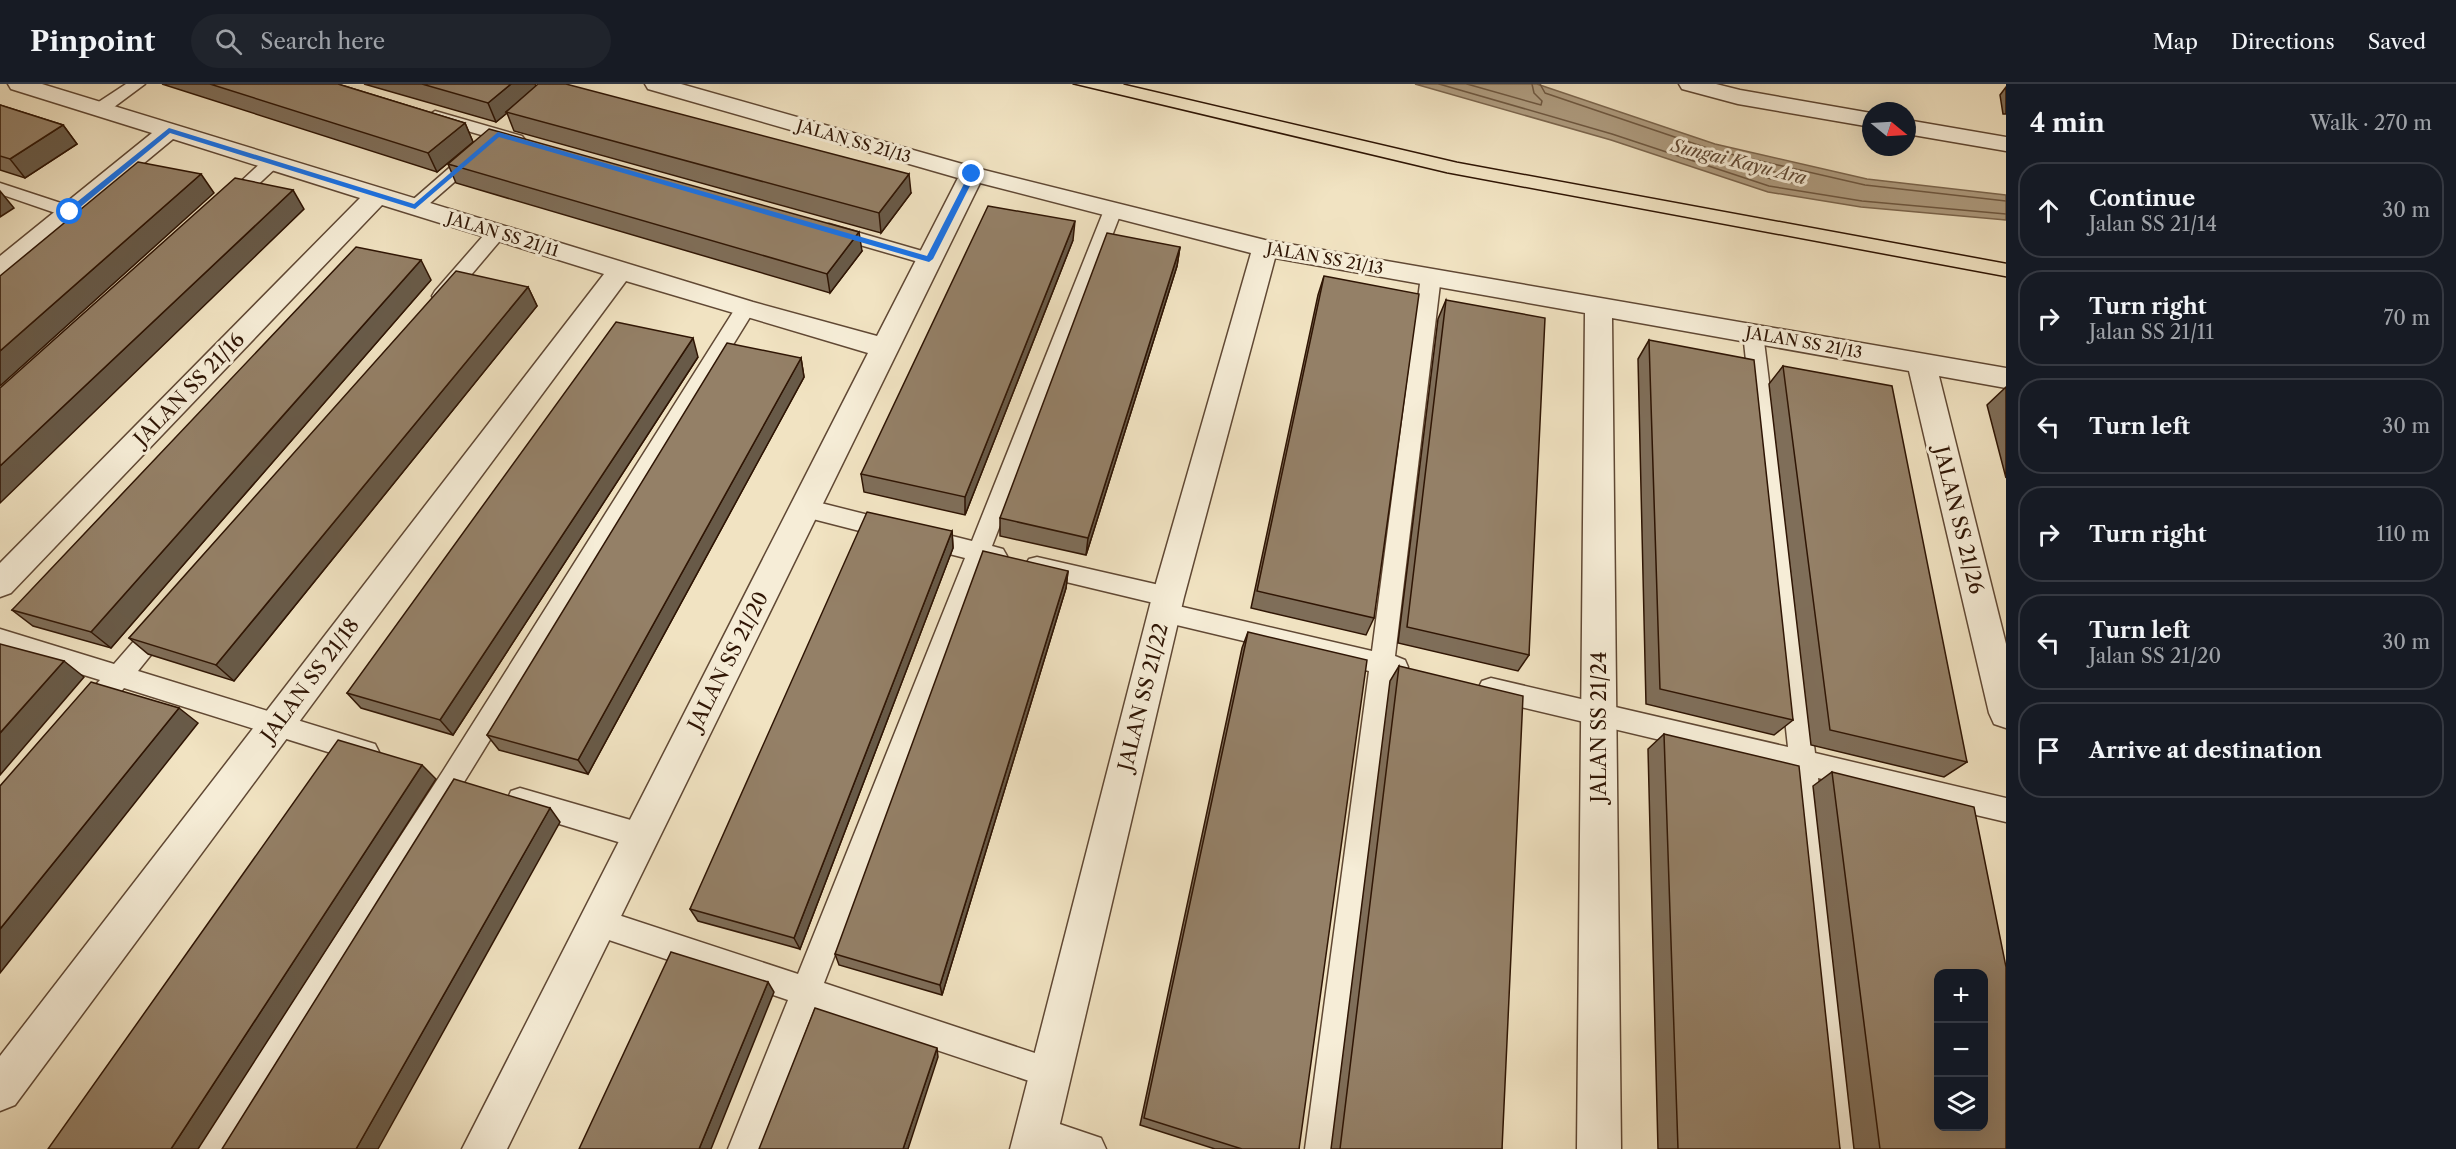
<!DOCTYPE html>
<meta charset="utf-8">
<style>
:root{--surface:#171b24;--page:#20242c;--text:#f1f3f6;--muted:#9ea1a6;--line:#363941}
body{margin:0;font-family:"Libre Caslon Text",serif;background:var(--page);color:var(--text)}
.controls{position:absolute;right:18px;bottom:18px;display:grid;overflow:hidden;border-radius:12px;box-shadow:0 6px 24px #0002}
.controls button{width:54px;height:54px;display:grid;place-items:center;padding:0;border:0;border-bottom:2px solid var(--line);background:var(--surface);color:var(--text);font:30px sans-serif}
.compass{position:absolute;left:1862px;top:18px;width:54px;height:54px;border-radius:50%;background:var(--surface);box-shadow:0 6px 24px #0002;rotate:108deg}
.stop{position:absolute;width:18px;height:18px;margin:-14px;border:4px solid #1a73e8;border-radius:50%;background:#fff}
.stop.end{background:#1a73e8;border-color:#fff;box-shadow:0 2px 6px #0008}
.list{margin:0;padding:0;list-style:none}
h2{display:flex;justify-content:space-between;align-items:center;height:78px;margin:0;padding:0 24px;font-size:26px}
h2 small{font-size:20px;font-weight:400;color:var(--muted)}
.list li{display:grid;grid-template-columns:39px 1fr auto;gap:18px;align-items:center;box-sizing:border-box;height:96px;margin:0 12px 12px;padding:0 12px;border:2px solid var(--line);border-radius:24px}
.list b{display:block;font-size:22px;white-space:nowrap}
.list p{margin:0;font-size:20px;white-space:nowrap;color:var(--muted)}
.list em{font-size:20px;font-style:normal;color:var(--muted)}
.icon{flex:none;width:33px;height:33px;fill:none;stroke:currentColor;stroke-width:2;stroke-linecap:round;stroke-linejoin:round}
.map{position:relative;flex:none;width:2006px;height:1065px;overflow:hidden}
header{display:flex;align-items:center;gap:36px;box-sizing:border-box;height:84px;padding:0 30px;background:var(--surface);border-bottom:2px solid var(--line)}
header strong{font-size:28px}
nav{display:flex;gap:33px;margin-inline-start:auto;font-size:21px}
.search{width:420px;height:54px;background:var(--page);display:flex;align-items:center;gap:15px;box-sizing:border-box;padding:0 21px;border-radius:33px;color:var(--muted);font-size:22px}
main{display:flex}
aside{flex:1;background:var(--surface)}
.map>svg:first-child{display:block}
.water{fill:#af9d81;stroke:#7c674f;stroke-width:1.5}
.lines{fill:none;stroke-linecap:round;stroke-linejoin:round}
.shore{stroke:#6f5942;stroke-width:1.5}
.service-casing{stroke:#604834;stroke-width:3}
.minor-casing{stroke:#604834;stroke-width:3}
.service{fill:#f6edd7;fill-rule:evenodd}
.minor{fill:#f6edd7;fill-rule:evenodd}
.tram{stroke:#2f1504;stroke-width:1.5}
.wall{fill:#7f6e59;stroke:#2f1504;stroke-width:1.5}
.shaded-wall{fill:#685a48;stroke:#2f1504;stroke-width:1.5}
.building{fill:#948067;stroke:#2f1504;stroke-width:1.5;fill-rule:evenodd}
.route{fill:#1a73e8}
.labels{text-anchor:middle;stroke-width:6;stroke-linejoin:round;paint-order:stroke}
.far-street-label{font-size:16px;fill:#2f1504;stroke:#f6edd7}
.far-water-label{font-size:18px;font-style:italic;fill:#624b36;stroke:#f6edd7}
.street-label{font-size:20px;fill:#2f1504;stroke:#f6edd7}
</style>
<header>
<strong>Pinpoint</strong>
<div class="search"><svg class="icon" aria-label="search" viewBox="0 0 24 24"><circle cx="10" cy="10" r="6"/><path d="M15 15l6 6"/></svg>Search here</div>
<nav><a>Map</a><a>Directions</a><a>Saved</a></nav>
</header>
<main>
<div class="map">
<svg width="2006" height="1065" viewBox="0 0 2006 1065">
<rect width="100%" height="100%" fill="#f1e3c2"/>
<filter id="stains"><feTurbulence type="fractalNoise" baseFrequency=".00333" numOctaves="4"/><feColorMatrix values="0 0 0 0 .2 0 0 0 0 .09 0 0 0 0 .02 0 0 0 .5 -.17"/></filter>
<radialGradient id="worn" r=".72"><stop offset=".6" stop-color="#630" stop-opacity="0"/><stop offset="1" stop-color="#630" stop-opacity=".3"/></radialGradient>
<path class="water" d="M1415 0H1537L1715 60 1867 95 2006 111V136L1861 123 1768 108 1611 56Z"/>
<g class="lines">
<g class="shore">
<path d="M1439 0 1612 50 1769 102 1862 117 2006 130"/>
<path d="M1467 0 1541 21 1542 17 1534 9 1532 0"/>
<path d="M1540 0 1545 9 1713 66 1865 101 2006 117"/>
<path d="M1750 82 1796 93 1798 97 1795 99 1771 95 1748 87 1746 84Z"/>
</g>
<g class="service-casing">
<g id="service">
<path d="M126 0H145L106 29H94L92 25 94 21Z"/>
<path d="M435 27 522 52 525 56 522 60 516 61 429 36 427 32Z"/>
<path d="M477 64 483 65 486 69 483 73 421 127H409L406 123 409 119 471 65Z"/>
<path d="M272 73 278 74 281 78 278 82 234 123H222L219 119 222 115 266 74Z"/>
<path d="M0 99 76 124 79 128 76 132 70 134 0 110Z"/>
<path d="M1113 120 1119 122 1122 126 992 462 1003 465 1007 472 1003 479 995 481 986 479 824 899 1050 974 1061 978 1065 989 1061 1000 1050 1004 814 925 760 1065H728L788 916 597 852 587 848 583 838 587 828 597 824 798 890 965 474 805 433 797 430 794 424 797 418 805 415 972 457 1104 126 1107 122Z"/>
<path d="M829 140 936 171 938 175 936 179 929 181 822 150 820 146 822 142Z"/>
<path d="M497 142 504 144 506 148 504 152 449 217 442 218 435 217 432 212 435 207 490 144Z"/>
<path d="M1431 186 1438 188 1441 192 1395 572 1405 576 1408 583 1405 590 1393 593 1337 1065H1305L1369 587 1164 538 1156 535 1152 528 1158 520 1037 491 1029 489 1025 482 1029 475 1037 473 1168 503 1176 506 1180 513 1174 521 1372 567 1421 192 1424 188Z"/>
<path d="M745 218 752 220 755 225 461 703 233 1065H199L204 1054 443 687 738 220Z"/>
<path d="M1753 242 1760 244 1763 249 1815 669 2006 714V738L1818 694 1864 1065H1832L1791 687 1491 616 1482 613 1478 605 1482 597 1491 594 1788 663 1743 249 1746 244Z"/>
<path d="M163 531 172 534 175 541 138 587 375 660 379 668 375 676 366 680 124 604C112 618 100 643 79 636L75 628 79 620 100 596 0 565V545L114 580 154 534Z"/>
<path d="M520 704 641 739 651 743 655 752 651 761 641 765 520 728 511 725 507 716 511 707Z"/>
<path d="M1036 1032 1101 1054 1106 1065H1040L1025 1059 1020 1048 1025 1037Z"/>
</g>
</g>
<g class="minor-casing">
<g id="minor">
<path d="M8 0H42L753 218 877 252 958 94 648 5 645 0H681L980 85 1265 156 2006 284V304L1939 292 2006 560V644L1994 640 1989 629 1909 287 1612 234 1621 1065H1577L1585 229 1275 174 1184 513 1054 1065H1010L1152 513 1251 169 980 99 507 1065H462L868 269 626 197 15 1021 0 1027V972L604 190 382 121 11 509 0 513V479L360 114 173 55 9 191 0 194V172L152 49 11 5Z"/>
<path d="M1679 0H1716L1740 6 1871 29V43L1738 20 1682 5Z"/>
<path d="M1907 36 2006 53V67L1907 50Z"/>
</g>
</g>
<use href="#service" class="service"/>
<use href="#minor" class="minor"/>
<g class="tram">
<path d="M1073 0 1447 89 2006 193"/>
<path d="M1124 0 1457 78 2006 179"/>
</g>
</g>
<g class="wall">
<path d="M162 0H338L465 39 473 58 437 88Z"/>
<path d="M364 0H535L536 2 911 109 881 149 514 47 507 29 496 38Z"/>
<path d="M2006 3V30H2003L2000 11Z"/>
<path d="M0 21 63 41 77 60 25 94 0 86Z"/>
<path d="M448 80 862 167 830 209 456 99Z"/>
<path d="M1073 156 965 431 864 408 861 390Z"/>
<path d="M1180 163 1177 182 1086 471 1000 452V434Z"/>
<path d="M1324 192 1374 534 1366 551 1251 524 1318 211Z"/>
<path d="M431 196 111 564 33 542 12 526Z"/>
<path d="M528 203 537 222 234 597 148 570 129 554Z"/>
<path d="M1446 216 1529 571 1518 587 1398 559 1438 235Z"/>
<path d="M1649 256 1793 636 1774 651 1646 620 1638 275Z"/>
<path d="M698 273 453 651 361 624 347 609Z"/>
<path d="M801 274 804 293 588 690 499 666 487 651Z"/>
<path d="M1783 282 1967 678 1944 693 1811 661 1769 300Z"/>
<path d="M2006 303V394L1987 321Z"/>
<path d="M952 447 953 464 800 865 698 837 690 825Z"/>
<path d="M1068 487 1066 504 942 911 839 881 835 870Z"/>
<path d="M1248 548 1299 1065H1215L1140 1041 1242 564Z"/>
<path d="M1399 582 1502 1065H1331L1390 597Z"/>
<path d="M1664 650 1840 1065H1658L1648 665Z"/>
<path d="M1832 688 2006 1065H1854L1813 702Z"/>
</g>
<g class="shaded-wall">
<path d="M511 0H535L537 4 506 28 507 29 496 38 488 19Z"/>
<path d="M465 39 473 58 437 88 428 69Z"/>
<path d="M63 41 77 60 25 94 10 75Z"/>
<path d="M201 90 214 109 0 302V267Z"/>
<path d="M909 90 911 109 881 149 879 129Z"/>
<path d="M293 106 304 125 0 419V382Z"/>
<path d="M0 107 14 124 0 133Z"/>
<path d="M1075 137 1073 156 965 431V413Z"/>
<path d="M859 148 862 167 830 209 827 190Z"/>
<path d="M1180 163 1177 182 1086 471 1088 454Z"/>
<path d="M421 176 431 196 111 564 91 548Z"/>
<path d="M528 203 537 222 234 597 216 581Z"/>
<path d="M693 254 698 273 453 651 440 636Z"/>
<path d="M801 274 804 293 588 690 578 676Z"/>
<path d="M952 447 953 464 800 865 794 854Z"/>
<path d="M1068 487 1066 504 942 911 940 901Z"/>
<path d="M64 577 84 593 0 691V649Z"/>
<path d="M179 624 198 639 0 889V845Z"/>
<path d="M422 681 436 695 198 1065H171Z"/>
<path d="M550 724 560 738 378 1065H356Z"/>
<path d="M768 898 774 908 711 1065H699Z"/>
<path d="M937 964 938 973 908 1065H903Z"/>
</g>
<g class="building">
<path d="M210 0H338L465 39 428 69Z"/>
<path d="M422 0H511L488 19Z"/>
<path d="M538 0H566L909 90 879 129 506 28Z"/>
<path d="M0 21 63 41 10 75 0 72Z"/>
<path d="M489 45 859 148 827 190 448 80Z"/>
<path d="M138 78 201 90 0 267V192Z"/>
<path d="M235 94 293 106 0 382V304Z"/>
<path d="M988 122 1075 137 965 413 861 390Z"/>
<path d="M1107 149 1180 163 1088 454 1000 434Z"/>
<path d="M356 163 421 176 91 548 12 526Z"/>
<path d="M456 187 528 203 216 581 129 554Z"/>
<path d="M1324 192 1419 210 1374 534 1257 507Z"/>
<path d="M1446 216 1545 234 1529 571 1407 543Z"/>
<path d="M616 238 693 254 440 636 347 609Z"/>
<path d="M1649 256 1754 276 1793 636 1660 605Z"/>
<path d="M727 259 801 274 578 676 487 651Z"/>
<path d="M1783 282 1892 302 1967 678 1830 646Z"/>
<path d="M867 428 952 447 794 854 690 825Z"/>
<path d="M983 467 1068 487 940 901 835 870Z"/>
<path d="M1248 548 1367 576 1299 1065H1242L1144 1034Z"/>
<path d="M0 560 64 577 0 649Z"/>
<path d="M1399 582 1523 612 1502 1065H1340Z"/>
<path d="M91 598 179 624 0 845V702Z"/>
<path d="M1664 650 1799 682 1840 1065H1678Z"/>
<path d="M338 656 422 681 171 1065H48Z"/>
<path d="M1832 688 1974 723 2006 883V1065H1880ZM1938 890H1983V1042H1938Z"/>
<path d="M454 695 550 724 356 1065H222Z"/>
<path d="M671 868 768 898 699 1065H579Z"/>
<path d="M815 924 937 964 903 1065H759Z"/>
</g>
<path class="route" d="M169 44 414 120 498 48 927 172 969 90 972 88 976 90 933 175 929 178 499 53 415 125 170 49 72 130H67V126Z"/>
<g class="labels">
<g class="far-street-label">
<text transform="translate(854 57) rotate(16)" y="6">JALAN SS 21/13</text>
<text transform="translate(503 150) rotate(17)" y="6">JALAN SS 21/11</text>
<text transform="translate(1325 174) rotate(10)" y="6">JALAN SS 21/13</text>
<text transform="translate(1804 258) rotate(10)" y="6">JALAN SS 21/13</text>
</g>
<g class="far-water-label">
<text transform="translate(1739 78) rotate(14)" y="6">Sungai Kayu Ara</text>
</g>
<g class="street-label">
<text transform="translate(189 305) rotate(-46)" y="7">JALAN SS 21/16</text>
<text transform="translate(1959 436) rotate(76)" y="7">JALAN SS 21/26</text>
<text transform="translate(728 577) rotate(-63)" y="7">JALAN SS 21/20</text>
<text transform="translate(310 596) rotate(-53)" y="7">JALAN SS 21/18</text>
<text transform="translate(1143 613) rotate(-76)" y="7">JALAN SS 21/22</text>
<text transform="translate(1599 643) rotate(-90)" y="7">JALAN SS 21/24</text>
</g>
</g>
<rect width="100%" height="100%" filter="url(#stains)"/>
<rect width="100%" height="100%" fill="url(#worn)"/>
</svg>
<div class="controls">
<button>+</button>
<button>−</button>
<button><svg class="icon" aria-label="layers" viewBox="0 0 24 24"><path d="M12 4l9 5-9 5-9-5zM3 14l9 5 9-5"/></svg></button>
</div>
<svg class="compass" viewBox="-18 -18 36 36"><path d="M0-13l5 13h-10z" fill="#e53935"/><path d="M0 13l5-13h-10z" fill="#9ea1a6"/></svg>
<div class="stop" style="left:70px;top:128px"></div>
<div class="stop end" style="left:972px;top:90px"></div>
</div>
<aside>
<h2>4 min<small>Walk · 270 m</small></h2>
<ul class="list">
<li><svg class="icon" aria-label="ahead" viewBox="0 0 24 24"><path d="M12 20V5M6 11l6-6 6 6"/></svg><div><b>Continue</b><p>Jalan SS 21/14</p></div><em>30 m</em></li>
<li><svg class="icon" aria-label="right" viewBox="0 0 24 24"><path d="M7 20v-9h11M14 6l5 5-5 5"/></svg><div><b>Turn right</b><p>Jalan SS 21/11</p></div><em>70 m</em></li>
<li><svg class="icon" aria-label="left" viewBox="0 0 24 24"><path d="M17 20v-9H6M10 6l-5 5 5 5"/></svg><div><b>Turn left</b></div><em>30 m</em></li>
<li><svg class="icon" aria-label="right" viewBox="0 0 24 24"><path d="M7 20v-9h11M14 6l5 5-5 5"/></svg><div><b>Turn right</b></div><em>110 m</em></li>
<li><svg class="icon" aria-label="left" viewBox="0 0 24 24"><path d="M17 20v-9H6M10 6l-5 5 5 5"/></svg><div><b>Turn left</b><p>Jalan SS 21/20</p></div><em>30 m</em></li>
<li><svg class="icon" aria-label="arrive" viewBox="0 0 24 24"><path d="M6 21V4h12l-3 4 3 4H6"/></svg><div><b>Arrive at destination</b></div></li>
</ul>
</aside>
</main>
